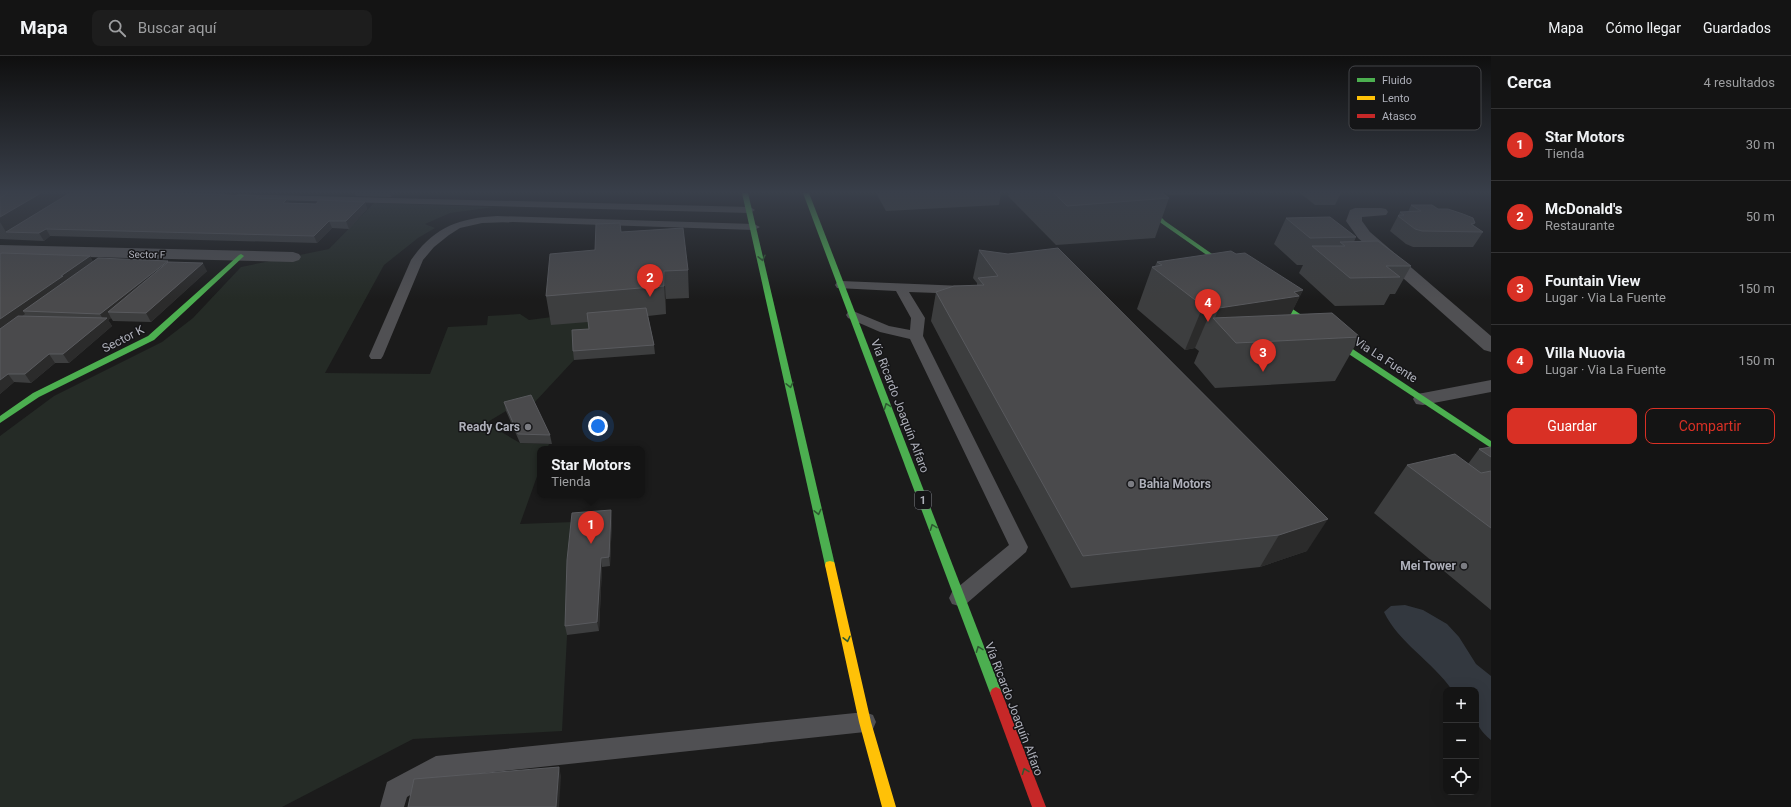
<!DOCTYPE html>
<html lang="es">
<meta charset="utf-8">
<style>
:root{--surface:#141414;--page:#1d1d1d;--text:#f1f3f6;--muted:#9d9ea0;--line:#333334;--accent:#d93025}
body{margin:0;font-family:Roboto,sans-serif;background:var(--page);color:var(--text)}
.controls{position:absolute;right:12px;bottom:12px;display:grid;overflow:hidden;border-radius:8px;box-shadow:0 4px 16px #0002}
.controls button{width:36px;height:36px;display:grid;place-items:center;padding:0;border:0;border-bottom:1px solid var(--line);background:var(--surface);color:var(--text);font:20px sans-serif}
.you{position:absolute;left:598px;top:370px;width:14px;height:14px;margin:-10px;border:3px solid #fff;border-radius:50%;background:#1a73e8;box-shadow:0 0 0 6px #1a73e833}
.badge{display:grid;place-items:center;width:26px;height:26px;border-radius:50%;background:var(--accent);color:#fff;font-size:13px;font-weight:700}
.pin{position:absolute;translate:-50% -33px;filter:drop-shadow(0 1px 2px #0008)}
.pin::after{content:'';position:absolute;top:21px;width:14px;height:12px;background:inherit;clip-path:polygon(0 0,100% 0,50% 100%)}
.popup{position:absolute;left:537px;top:390px;width:108px;height:52px;box-sizing:border-box;display:grid;place-content:center;border-radius:8px;background:var(--surface);filter:drop-shadow(0 1px 3px #0005);font-size:13px;white-space:nowrap;color:var(--muted)}
.popup b{font-size:15px;color:var(--text)}
.popup::after{content:'';position:absolute;left:50%;top:100%;margin-left:-8px;border:8px solid transparent;border-top-color:var(--surface)}
.list{margin:0;padding:0;list-style:none}
h2{display:flex;justify-content:space-between;align-items:center;height:52px;margin:0;padding:0 16px;font-size:17px}
h2 small{font-size:13px;font-weight:400;color:var(--muted)}
.list li{display:grid;grid-template-columns:26px 1fr auto;gap:12px;align-items:center;box-sizing:border-box;height:72px;padding:0 16px;border-top:1px solid var(--line)}
.list b{display:block;font-size:15px;white-space:nowrap}
.list p{margin:0;font-size:13px;white-space:nowrap;color:var(--muted)}
.list em{font-size:13px;font-style:normal;color:var(--muted)}
.actions{display:flex;gap:8px;padding:12px 16px}
.actions a{flex:1;padding:9px 0;border:1px solid var(--accent);border-radius:8px;text-align:center;font-size:14px;color:var(--accent)}
.actions .main{background:var(--accent);color:#fff}
.icon{flex:none;width:22px;height:22px;fill:none;stroke:currentColor;stroke-width:2;stroke-linecap:round;stroke-linejoin:round}
.map{position:relative;flex:none;width:1491px;height:751px;overflow:hidden}
header{display:flex;align-items:center;gap:24px;box-sizing:border-box;height:56px;padding:0 20px;background:var(--surface);border-bottom:1px solid var(--line)}
header strong{font-size:19px}
nav{display:flex;gap:22px;margin-inline-start:auto;font-size:14px}
.search{width:280px;height:36px;background:var(--page);display:flex;align-items:center;gap:10px;box-sizing:border-box;padding:0 14px;border-radius:8px;color:var(--muted);font-size:15px}
main{display:flex}
aside{flex:1;background:var(--surface)}
.map>svg:first-child{display:block}
.green{fill:#252b26}
.water{fill:#33383f}
.lines{fill:none;stroke-linecap:round;stroke-linejoin:round}
.lane{fill:#505053;fill-rule:evenodd}
.street{fill:#505053;fill-rule:evenodd}
.fast{fill:#4caf50;fill-rule:evenodd}
.slow{fill:#ffc107;fill-rule:evenodd}
.jam{fill:#c62828;fill-rule:evenodd}
.wall{fill:#3d3e3f}
.shaded-wall{fill:#2b2b2b}
.building{fill:#4a4a4c;stroke:#595a5e}
.oneway{stroke:#2e5a31}
.poi-dot{fill:#7b7c82;stroke:#151517;stroke-width:1.5}
.labels{text-anchor:middle;stroke-width:3;stroke-linejoin:round;paint-order:stroke}
.far-street-label{font-size:10px;fill:#aeb0ba;stroke:#151517}
.shield{fill:#151517;stroke:#808289;stroke-width:1}
.shield-label{font-size:11px;font-weight:bold;fill:#aeb0ba}
.street-label{font-size:12px;fill:#aeb0ba;stroke:#151517}
.poi-label{font-size:12px;font-weight:bold;fill:#aeb0ba;stroke:#151517;text-anchor:end}
.key{fill:#151517;stroke:#434448;stroke-width:1}
.key-label{font-size:11px;fill:#aeb0ba}
</style>
<header>
<strong>Mapa</strong>
<div class="search"><svg class="icon" aria-label="search" viewBox="0 0 24 24"><circle cx="10" cy="10" r="6"/><path d="M15 15l6 6"/></svg>Buscar aquí</div>
<nav><a>Mapa</a><a>Cómo llegar</a><a>Guardados</a></nav>
</header>
<main>
<div class="map">
<svg width="1491" height="751" viewBox="0 0 1491 751">
<rect width="100%" height="100%" fill="#1b1b1b"/>
<path class="green" d="M374 147 494 151 450 157 425 168 435 172 418 182 384 209 325 317 430 318 448 271 487 269 488 260 520 258 529 264 552 261 588 265 591 282 574 283V304L533 348 506 355 486 367 520 387 549 388 547 393H540V412L520 468 573 466 562 675 413 683 282 751H0V380L54 340 162 286 193 262 241 211 329 193Z"/>
<path class="water" d="M1405 549 1423 554 1447 568 1459 581 1476 608 1491 620V684C1471 667 1476 659 1476 634H1452C1433 606 1398 586 1384 556L1391 550Z"/>
<g class="lines">
<g class="lane">
<path d="M238 138 750 151 755 154 750 157 234 143 233 141Z"/>
<path d="M497 160 754 168 760 171 754 174 513 166 482 167 460 172 449 179 434 191 423 204 383 300 381 303H371L369 300 411 204C434 171 459 162 497 160Z"/>
<path d="M841 225 964 230 968 231 970 234 968 237 964 238 909 236 925 262 923 280 1028 491 1026 496 966 548 959 550 952 548 949 542 952 536 1009 489 910 283 880 276 848 262 846 259 848 256 853 255 889 270 910 274 911 262 896 235 837 232 835 229 837 226Z"/>
<path d="M865 656 873 659 876 666 873 673 865 676 439 722 407 741 404 751H380L387 726 436 700Z"/>
</g>
<g class="street">
<path d="M1355 152H1381L1386 153 1388 156 1386 159 1362 161V165L1370 176 1491 280V296L1484 294 1358 182 1346 165 1350 154Z"/>
<path d="M0 189 293 196 299 198 301 201 299 204 293 206 0 199Z"/>
<path d="M1491 324V336L1423 349 1416 348 1413 343 1416 338 1423 337Z"/>
</g>
<g class="fast">
<path d="M742 137H748L835 509 834 512 830 513 826 512 825 509Z"/>
<path d="M803 137H809L1002 637 1000 641 996 643 992 641 990 637Z"/>
<path d="M1130 137H1137L1165 165 1235 214V216H1231L1161 167Z"/>
<path d="M241 198 244 200 243 201 154 284 39 341 0 367V360L33 337 148 280 239 199Z"/>
<path d="M1264 238H1270L1491 385V392L1264 242Z"/>
</g>
<path class="slow" d="M830 505 834 506 835 509 871 666 896 751H882L859 666 825 509 826 506Z"/>
<path class="jam" d="M996 631 1000 633 1002 637 1046 751H1032L990 637 992 633Z"/>
</g>
<g class="wall">
<path d="M0 137H225L223 139 259 140 260 142 287 143 289 147 316 148 365 146 367 153 349 173 332 172 317 187 50 180 44 185 0 183Z"/>
<path d="M355 137H395L391 141 356 140Z"/>
<path d="M876 137H1001L999 149 886 155Z"/>
<path d="M1009 137H1162L1169 142 1155 182 1056 189 1008 140Z"/>
<path d="M1168 137H1239V138L1169 139Z"/>
<path d="M1300 137H1341L1335 149H1315Z"/>
<path d="M1411 149 1438 153 1475 167 1473 169 1483 176 1473 191H1413L1406 188 1390 175 1400 156H1408Z"/>
<path d="M1286 162 1356 181 1354 186 1411 210 1395 238H1390L1384 249 1335 250 1299 217 1303 209H1297L1274 188Z"/>
<path d="M620 167 621 176 688 214 689 242 666 243V258L648 260 654 289 655 298 574 304 573 295 589 273 588 266 551 269 546 240 595 194Z"/>
<path d="M979 194 1307 495 1260 511 1071 532 931 265 936 236 977 230V227L973 222Z"/>
<path d="M0 198 90 200 93 206H169L207 215 151 266 113 265 111 262 108 264 112 270 69 307H55L31 327 14 326 0 338Z"/>
<path d="M1236 198 1303 234 1290 259 1360 281 1335 325 1215 332 1194 307 1199 295 1195 292 1185 294 1137 253 1152 211 1155 210 1157 206Z"/>
<path d="M504 346 550 379 552 388 520 387 506 355Z"/>
<path d="M1491 391V554L1374 457 1407 409 1468 408 1479 393Z"/>
<path d="M612 463 610 510 602 511 599 575 567 579 565 570Z"/>
</g>
<g class="shaded-wall">
<path d="M39 137H76L6 176 11 184 0 166V160Z"/>
<path d="M216 137H225L218 143Z"/>
<path d="M390 137H395L391 141Z"/>
<path d="M287 143 290 151 283 147Z"/>
<path d="M365 146 367 153 349 173 346 165Z"/>
<path d="M329 165 332 172 317 187 314 180Z"/>
<path d="M46 173 50 180 44 185 39 177Z"/>
<path d="M90 200 94 208 23 255 25 258 0 276V263Z"/>
<path d="M168 205 172 213 108 256 111 262 108 264 112 270 69 307 63 298 104 265 100 258Z"/>
<path d="M203 207 207 215 151 266 146 257Z"/>
<path d="M664 215 666 243V258L664 230Z"/>
<path d="M1303 234 1281 278 1214 264 1219 252Z"/>
<path d="M1214 248 1195 292 1185 294 1203 250Z"/>
<path d="M49 298 55 307 31 327 25 318Z"/>
<path d="M8 318 14 326 0 338V324Z"/>
<path d="M611 454 612 463 610 510 609 501Z"/>
<path d="M1328 463 1307 495 1260 511 1279 479Z"/>
<path d="M601 502 602 511 599 575 597 566Z"/>
<path d="M559 711 561 720 559 751H556Z"/>
</g>
<g class="building">
<path d="M0 137H8L0 142Z"/>
<path d="M8 137H41L0 161V142Z"/>
<path d="M70 137H175L259 140 256 142 287 143 283 147 316 148 319 144 365 146 346 165H329L314 180 46 173 39 177 6 176Z"/>
<path d="M1054 137H1162L1169 142 1067 150Z"/>
<path d="M1411 149H1432L1438 153H1448L1463 158 1473 162 1475 167 1471 168 1483 176 1422 175 1415 173 1398 160 1399 159H1404L1400 156 1421 155Z"/>
<path d="M1330 161 1356 181 1310 182 1286 162Z"/>
<path d="M620 167 621 176 683 172 688 214 664 215V230L546 240 550 198 595 194 596 168Z"/>
<path d="M1378 185 1411 210H1386L1400 221 1350 222 1312 190H1345L1340 186Z"/>
<path d="M1058 192 1328 463 1279 479 1083 500 936 236 954 230 984 229 978 222 998 220 979 194 1008 198Z"/>
<path d="M1231 195 1236 198 1245 197 1303 234 1294 236 1299 240 1219 252 1214 248 1203 250 1152 211 1162 209 1157 206Z"/>
<path d="M2 197 90 200 61 220H63L0 263V198Z"/>
<path d="M98 202 168 205 100 258 23 255Z"/>
<path d="M168 206 203 207 146 257 108 256Z"/>
<path d="M646 252 654 289 573 295 572 274 589 273 587 257Z"/>
<path d="M1332 257 1360 281 1236 287 1213 262Z"/>
<path d="M18 260 107 262 63 298H49L25 318H8L0 324V273Z"/>
<path d="M531 339 550 379 518 378 504 346Z"/>
<path d="M1491 391V401L1479 393Z"/>
<path d="M1455 398 1481 417 1491 415V472L1407 409Z"/>
<path d="M611 454 609 501 601 502 597 566 565 570 567 504 572 457Z"/>
<path d="M559 711 556 751H408L414 723Z"/>
</g>
<defs><path id="oneway-chevron" d="M-2-3.5L2.5 0L-2 3.5" fill="none" stroke-width="1.6" stroke-linecap="round" stroke-linejoin="round"/></defs>
<g class="oneway">
<use href="#oneway-chevron" transform="translate(762 202) rotate(77)"/>
<use href="#oneway-chevron" transform="translate(790 329) rotate(77)"/>
<use href="#oneway-chevron" transform="translate(887 350) rotate(-111)"/>
<use href="#oneway-chevron" transform="translate(818 456) rotate(77)"/>
<use href="#oneway-chevron" transform="translate(933 471) rotate(-111)"/>
<use href="#oneway-chevron" transform="translate(847 583) rotate(77)"/>
<use href="#oneway-chevron" transform="translate(979 593) rotate(-111)"/>
<use href="#oneway-chevron" transform="translate(1025 715) rotate(-111)"/>
</g>
<linearGradient id="sky" x2="0" y2="1"><stop stop-color="#0f0f0f"/><stop offset="0.56" stop-color="#393f4a"/><stop offset="1" stop-color="#393f4a" stop-opacity="0"/></linearGradient>
<rect width="1491" height="243" fill="url(#sky)"/>
<g class="poi-dot">
<circle cx="528" cy="371" r="4"/>
<circle cx="1131" cy="428" r="4"/>
<circle cx="1464" cy="510" r="4"/>
</g>
<g class="labels">
<g class="far-street-label">
<text transform="translate(147 198) rotate(1)" y="4">Sector F</text>
</g>
<rect class="shield" x="915" y="435" width="16" height="18" rx="3"/>
<g class="shield-label">
<text x="923" y="448">1</text>
</g>
<g class="street-label">
<text transform="translate(123 283) rotate(-27)" y="4">Sector K</text>
<text transform="translate(1386 304) rotate(33)" y="4">Via La Fuente</text>
<text transform="translate(900 350) rotate(69)" y="4">Vía Ricardo Joaquín Alfaro</text>
<text transform="translate(1014 653) rotate(69)" y="4">Vía Ricardo Joaquín Alfaro</text>
</g>
<g class="poi-label">
<text x="520" y="375">Ready Cars</text>
<text x="1139" y="432" text-anchor="start">Bahia Motors</text>
<text x="1456" y="514">Mei Tower</text>
</g>
</g>
<rect x="1349" y="10" width="132" height="64" rx="6" class="key"/>
<rect x="1357" y="22" width="18" height="4" fill="#4caf50"/>
<rect x="1357" y="40" width="18" height="4" fill="#ffc107"/>
<rect x="1357" y="58" width="18" height="4" fill="#c62828"/>
<g class="key-label">
<text x="1382" y="28">Fluido</text>
<text x="1382" y="46">Lento</text>
<text x="1382" y="64">Atasco</text>
</g>
</svg>
<div class="controls">
<button>+</button>
<button>−</button>
<button><svg class="icon" aria-label="locate" viewBox="0 0 24 24"><circle cx="12" cy="12" r="6"/><path d="M12 2v4M12 18v4M2 12h4M18 12h4"/></svg></button>
</div>
<div class="you"></div>
<div class="pin badge" style="left:591px;top:488px">1</div>
<div class="popup"><b>Star Motors</b>Tienda</div>
<div class="pin badge" style="left:650px;top:241px">2</div>
<div class="pin badge" style="left:1263px;top:316px">3</div>
<div class="pin badge" style="left:1208px;top:266px">4</div>
</div>
<aside>
<h2>Cerca<small>4 resultados</small></h2>
<ul class="list">
<li><span class="badge">1</span><div><b>Star Motors</b><p>Tienda</p></div><em>30 m</em></li>
<li><span class="badge">2</span><div><b>McDonald's</b><p>Restaurante</p></div><em>50 m</em></li>
<li><span class="badge">3</span><div><b>Fountain View</b><p>Lugar · Via La Fuente</p></div><em>150 m</em></li>
<li><span class="badge">4</span><div><b>Villa Nuovia</b><p>Lugar · Via La Fuente</p></div><em>150 m</em></li>
</ul>
<div class="actions"><a class="main">Guardar</a><a>Compartir</a></div>
</aside>
</main>
